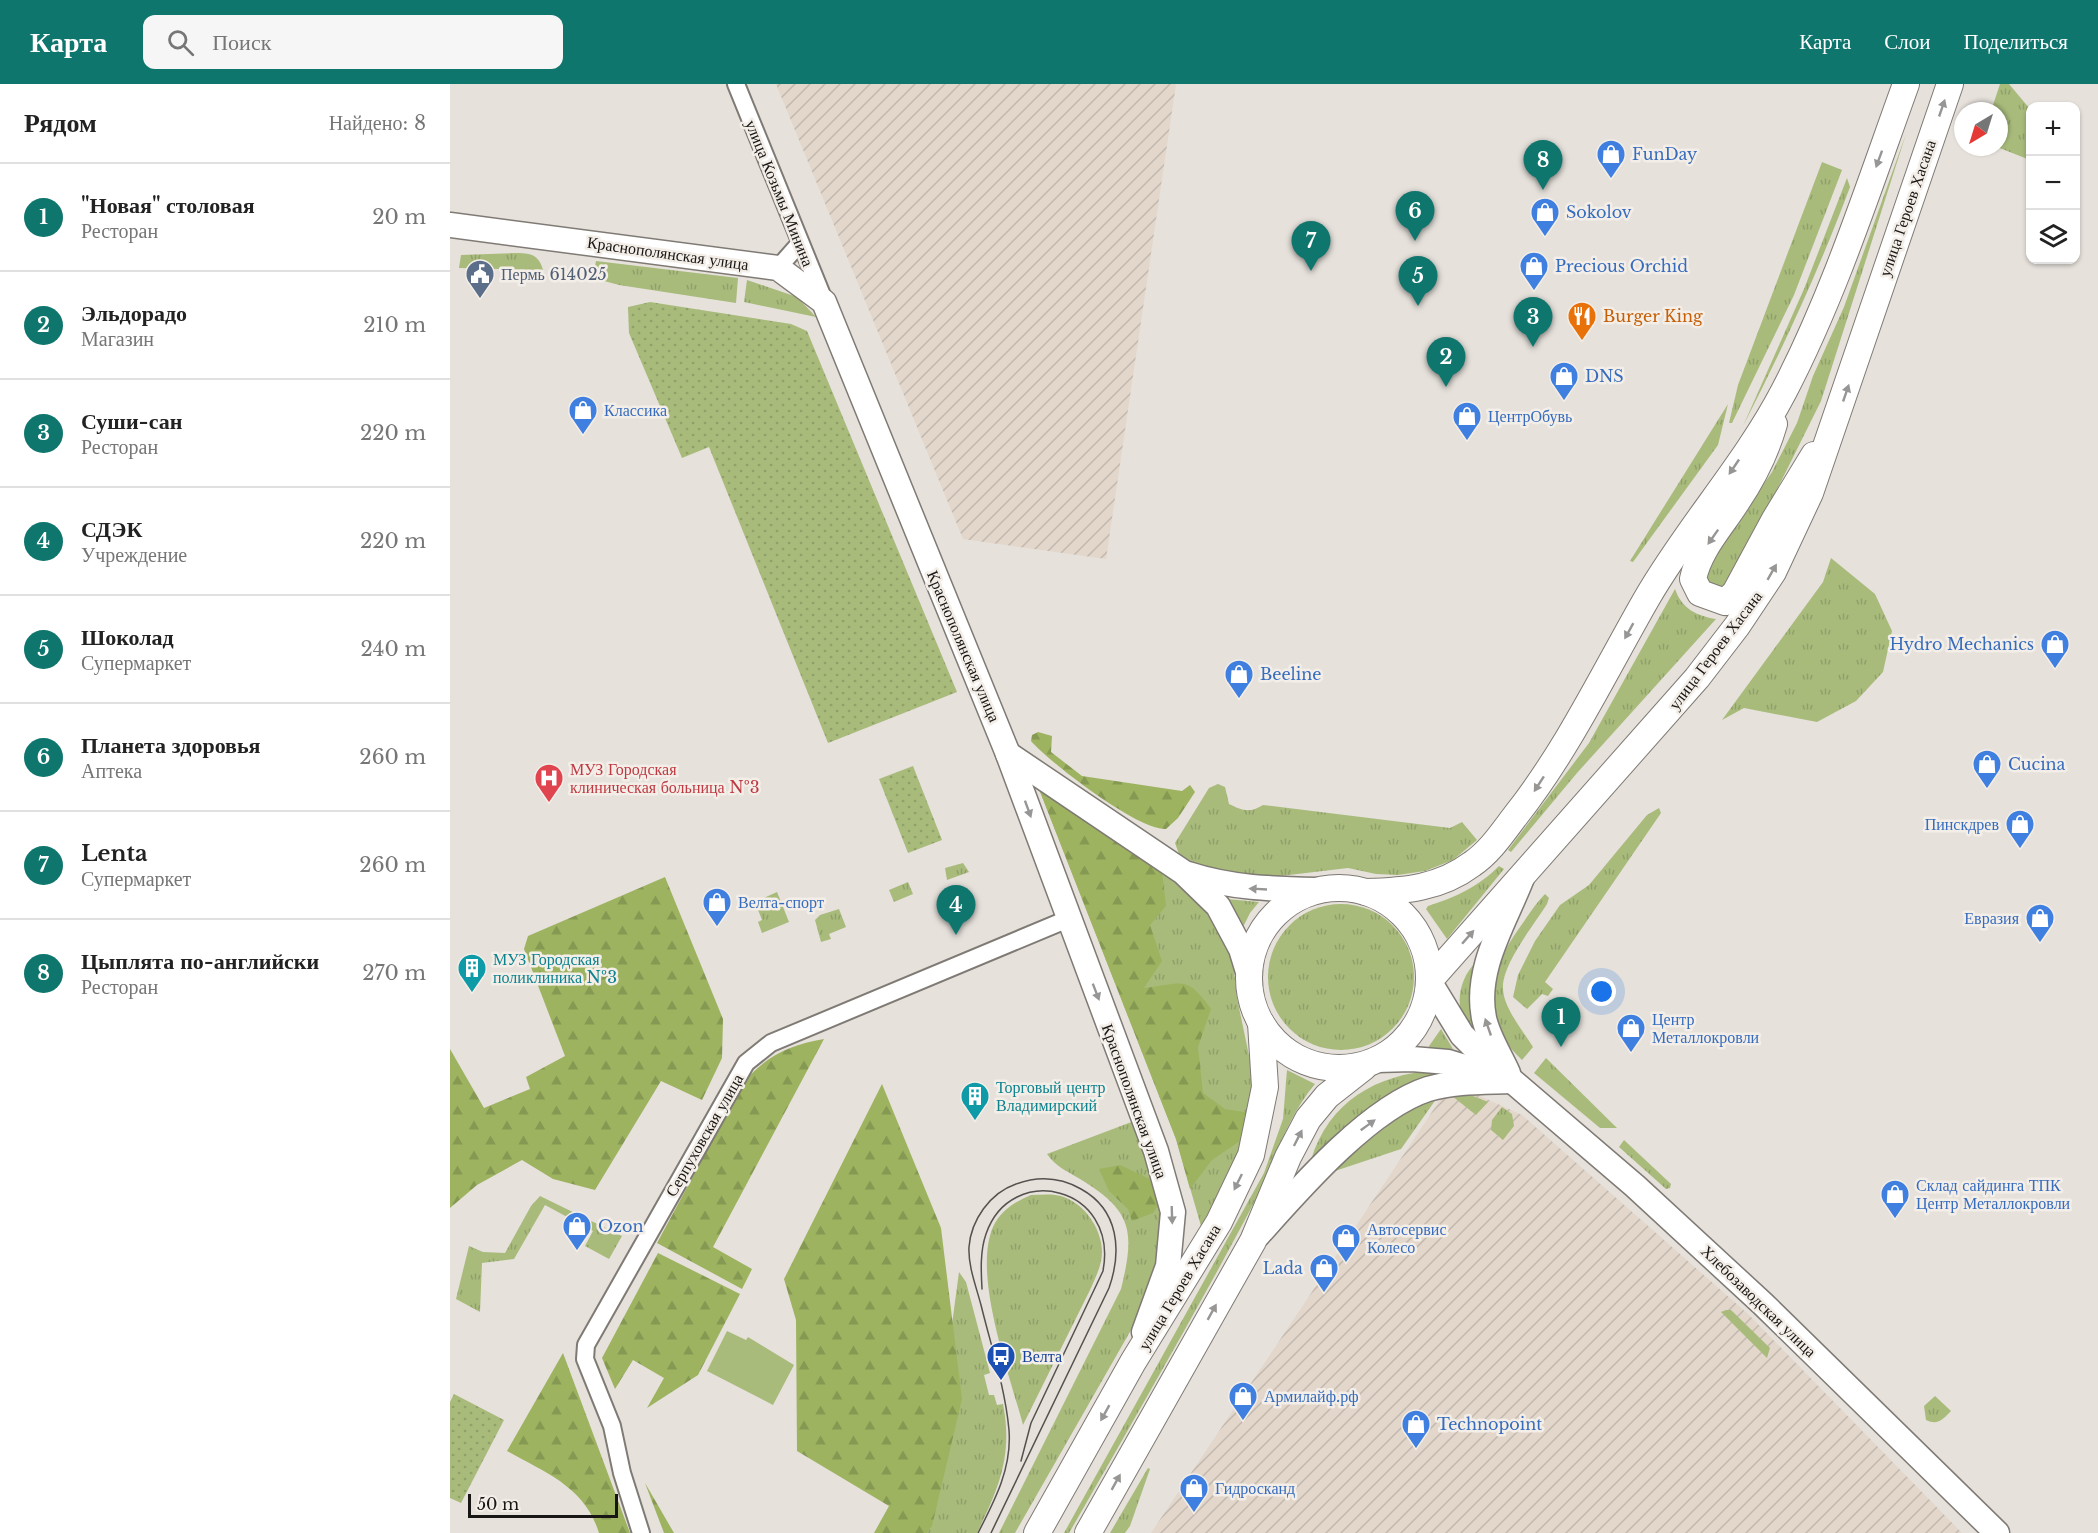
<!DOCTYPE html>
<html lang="ru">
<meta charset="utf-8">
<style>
:root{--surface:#fff;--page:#f6f6f6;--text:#222;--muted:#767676;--line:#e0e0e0;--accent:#0f766e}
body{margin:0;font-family:"Libre Baskerville",serif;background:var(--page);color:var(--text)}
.controls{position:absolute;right:18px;top:18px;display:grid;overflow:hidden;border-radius:12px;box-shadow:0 2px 4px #0004}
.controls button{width:54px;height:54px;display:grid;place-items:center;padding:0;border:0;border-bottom:2px solid var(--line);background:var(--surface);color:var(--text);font:30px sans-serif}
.compass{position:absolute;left:1504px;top:18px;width:54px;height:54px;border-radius:50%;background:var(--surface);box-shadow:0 2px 4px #0004;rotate:218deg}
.scale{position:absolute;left:18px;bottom:15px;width:150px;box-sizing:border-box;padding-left:6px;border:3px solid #181614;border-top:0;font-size:16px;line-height:21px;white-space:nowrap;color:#181614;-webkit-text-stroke:4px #f4eee8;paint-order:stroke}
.you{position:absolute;left:1152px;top:908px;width:21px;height:21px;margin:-15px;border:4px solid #fff;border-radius:50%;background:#1a73e8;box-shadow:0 0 0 9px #1a73e833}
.badge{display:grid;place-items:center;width:39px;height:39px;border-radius:50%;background:var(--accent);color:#fff;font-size:20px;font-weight:700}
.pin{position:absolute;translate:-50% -50px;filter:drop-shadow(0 2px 3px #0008)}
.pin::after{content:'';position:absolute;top:32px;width:21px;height:18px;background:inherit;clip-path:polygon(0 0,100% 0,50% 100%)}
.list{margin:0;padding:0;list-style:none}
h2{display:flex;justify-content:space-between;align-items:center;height:78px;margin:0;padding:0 24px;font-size:26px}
h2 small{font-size:20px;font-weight:400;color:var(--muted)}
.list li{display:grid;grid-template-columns:39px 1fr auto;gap:18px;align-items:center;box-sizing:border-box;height:108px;padding:0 24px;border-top:2px solid var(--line)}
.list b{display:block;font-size:22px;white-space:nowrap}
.list p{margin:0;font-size:20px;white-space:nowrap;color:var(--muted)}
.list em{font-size:20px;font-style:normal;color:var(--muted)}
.icon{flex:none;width:33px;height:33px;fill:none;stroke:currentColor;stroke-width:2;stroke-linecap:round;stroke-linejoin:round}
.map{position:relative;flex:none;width:1648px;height:1449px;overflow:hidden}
header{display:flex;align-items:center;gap:36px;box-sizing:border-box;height:84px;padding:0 30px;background:var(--accent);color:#fff}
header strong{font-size:28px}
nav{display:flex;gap:33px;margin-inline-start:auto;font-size:21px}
.search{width:420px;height:54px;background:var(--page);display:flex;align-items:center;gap:15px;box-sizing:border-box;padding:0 21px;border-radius:12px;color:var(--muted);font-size:22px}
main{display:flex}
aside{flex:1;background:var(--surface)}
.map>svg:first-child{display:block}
.industrial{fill:url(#industrial-furrows)}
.grass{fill:url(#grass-tufts)}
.forest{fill:url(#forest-firs)}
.park{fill:url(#park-dots)}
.garden{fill:#a8bb7b}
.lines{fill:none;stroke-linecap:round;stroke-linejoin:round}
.street-casing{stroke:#7f7a74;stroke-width:20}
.secondary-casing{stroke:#7f7a74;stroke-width:27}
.primary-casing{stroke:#7f7a74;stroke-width:28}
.street{stroke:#fff;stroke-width:16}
.secondary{stroke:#fff;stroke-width:24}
.primary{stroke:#fff;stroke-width:26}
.tram{stroke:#54514e;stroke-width:1.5}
.oneway{fill:#979695}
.labels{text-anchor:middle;stroke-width:5;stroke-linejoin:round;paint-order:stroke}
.shop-label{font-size:16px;fill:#366cbe;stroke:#f4eee8;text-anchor:start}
.street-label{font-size:16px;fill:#181614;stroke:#f4eee8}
.service-label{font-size:16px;fill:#4e5e75;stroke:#f4eee8;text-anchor:start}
.food-label{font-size:16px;fill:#c56008;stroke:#f4eee8;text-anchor:start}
.health-label{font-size:16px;fill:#be3a42;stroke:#f4eee8;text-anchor:start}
.culture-label{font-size:16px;fill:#0d838f;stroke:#f4eee8;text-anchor:start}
.transit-label{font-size:16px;fill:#164399;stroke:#f4eee8;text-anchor:start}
</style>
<header>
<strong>Карта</strong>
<div class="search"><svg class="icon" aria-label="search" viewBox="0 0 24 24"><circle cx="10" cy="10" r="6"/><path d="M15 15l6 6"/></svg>Поиск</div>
<nav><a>Карта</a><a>Слои</a><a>Поделиться</a></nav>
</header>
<main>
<aside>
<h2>Рядом<small>Найдено: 8</small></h2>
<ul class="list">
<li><span class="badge">1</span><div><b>&quot;Новая&quot; столовая</b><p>Ресторан</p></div><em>20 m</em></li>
<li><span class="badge">2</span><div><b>Эльдорадо</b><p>Магазин</p></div><em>210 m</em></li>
<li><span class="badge">3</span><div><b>Суши-сан</b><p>Ресторан</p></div><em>220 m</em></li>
<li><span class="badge">4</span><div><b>СДЭК</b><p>Учреждение</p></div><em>220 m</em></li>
<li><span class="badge">5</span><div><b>Шоколад</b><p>Супермаркет</p></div><em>240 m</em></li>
<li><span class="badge">6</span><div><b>Планета здоровья</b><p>Аптека</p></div><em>260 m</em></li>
<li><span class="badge">7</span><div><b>Lenta</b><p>Супермаркет</p></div><em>260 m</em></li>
<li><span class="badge">8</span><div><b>Цыплята по-английски</b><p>Ресторан</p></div><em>270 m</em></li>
</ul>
</aside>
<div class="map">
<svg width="1648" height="1449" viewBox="0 0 1648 1449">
<defs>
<pattern id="industrial-furrows" width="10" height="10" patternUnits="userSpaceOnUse" patternTransform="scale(1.5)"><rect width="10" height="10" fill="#e3d7cb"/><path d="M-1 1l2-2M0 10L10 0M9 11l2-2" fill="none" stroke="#c2b8ad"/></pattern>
<pattern id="grass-tufts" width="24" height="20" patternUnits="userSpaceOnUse" patternTransform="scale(1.5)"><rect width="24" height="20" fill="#a8bb7b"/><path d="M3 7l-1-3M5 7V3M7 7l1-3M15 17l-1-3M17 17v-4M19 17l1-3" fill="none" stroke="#90a069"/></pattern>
<pattern id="forest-firs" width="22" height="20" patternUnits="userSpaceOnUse" patternTransform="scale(1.5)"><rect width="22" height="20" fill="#9db360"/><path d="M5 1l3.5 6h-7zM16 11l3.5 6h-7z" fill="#869952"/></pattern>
<pattern id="park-dots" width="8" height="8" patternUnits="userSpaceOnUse" patternTransform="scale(1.5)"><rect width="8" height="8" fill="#a8bb7b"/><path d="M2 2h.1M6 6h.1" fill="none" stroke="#90a069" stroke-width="1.8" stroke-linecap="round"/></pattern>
</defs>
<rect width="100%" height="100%" fill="#e6e1db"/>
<g class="industrial">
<path d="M326 0H726L656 475 513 455Z"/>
<path d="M996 1007 1028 1011 1072 1031 1298 1230 1512 1449H701Z"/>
</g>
<g class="grass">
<path d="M1550 0H1559L1580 25V76L1547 63 1549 27H1541Z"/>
<path d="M1456 50 1371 317 1284 492 1272 503 1259 501 1253 491 1259 478 1322 388 1347 339 1363 292 1394 223Z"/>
<path d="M1372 78 1392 86 1344 211 1282 339H1279L1288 301Z"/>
<path d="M1397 94 1400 103C1369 186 1333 264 1293 342L1354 205Z"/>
<path d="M68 169C82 169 89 172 93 186L9 184 11 171Z"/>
<path d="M146 177 288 194 286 219 169 201 143 194Z"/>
<path d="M297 196 347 213 366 233 294 218Z"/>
<path d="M1278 320 1268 361 1183 478 1180 477Z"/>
<path d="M1381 474 1425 510 1442 547 1433 588 1406 617 1367 638 1294 624 1272 636 1373 498Z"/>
<path d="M1225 505C1232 525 1247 532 1266 535L1127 689 1061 768 1058 766 1139 659Z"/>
<path d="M768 700 775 703 779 720C793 727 800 729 813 721L1000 744 1012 738 1027 756 1003 776 975 787 948 791 926 790 898 784 797 796 751 783 729 770 725 759 759 704Z"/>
<path d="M589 705 748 810 782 867 787 914 802 986 803 1011 785 1082 751 1142 726 1055Z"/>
<path d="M1209 724 1211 729 1095 898 1103 905 1098 912 1092 910 1077 925 1063 913 1068 891 1085 857 1110 821 1139 801 1197 731Z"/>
<path d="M513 779 519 788 497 796 495 784Z"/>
<path d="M1049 782 1054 785 997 855 976 825 978 822C1006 813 1028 803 1049 782Z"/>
<path d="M458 798 463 810 444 818 439 806Z"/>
<path d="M327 808 339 838 312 849 308 838 312 836 305 818Z"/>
<path d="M1095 810 1099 814 1097 820C1084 841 1052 880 1053 904 1053 923 1073 947 1083 963L1072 976C1027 934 1037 889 1070 843 1078 832 1085 820 1095 810Z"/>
<path d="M777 815 809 818 800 829 793 843Z"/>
<circle cx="891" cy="893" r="73"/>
<path d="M389 825 396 843 379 850 381 855 371 858 365 836 370 831Z"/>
<path d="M1026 878 1033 954C1002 938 1004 900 1026 878Z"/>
<path d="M991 945 1003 965 1001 968 977 965Z"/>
<path d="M1096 974 1167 1044H1150L1084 989Z"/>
<path d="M837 986 865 1000C835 1035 820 1089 798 1130 743 1234 684 1335 626 1437L619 1449H614L814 1089 833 1035Z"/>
<path d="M985 986 997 987 922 1028 861 1076C879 1017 926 991 985 986Z"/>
<path d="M989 1011 951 1065 876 1090 960 1024Z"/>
<path d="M1002 1012H1023L1038 1018 1026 1031Z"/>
<path d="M1052 1023 1062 1030 1064 1042 1053 1056 1041 1046 1042 1036Z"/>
<path d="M684 1037 701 1084 717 1156 685 1239 565 1449H549L671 1205C685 1148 683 1127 630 1095 617 1087 606 1083 597 1070Z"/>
<path d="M1174 1056 1221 1100 1220 1104 1216 1105 1169 1063Z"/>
<path d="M581 1111C589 1111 597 1110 605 1111 631 1114 652 1143 652 1168 652 1181 646 1192 641 1204L573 1341C560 1291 522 1191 543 1143 551 1126 565 1118 581 1111Z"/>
<path d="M90 1112 172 1152 159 1175 135 1162 143 1147 95 1121 64 1175 32 1179 30 1228 6 1215 19 1162 33 1168 55 1169 81 1122Z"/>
<path d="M509 1188 516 1198 540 1289 534 1291 539 1311H544L547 1321 553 1320C563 1371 549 1404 527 1449H474Z"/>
<path d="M1276 1226H1281L1320 1264 1317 1274 1271 1228Z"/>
<path d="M1485 1312 1501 1327C1493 1335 1488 1342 1476 1336L1474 1322Z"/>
<path d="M698 1384 700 1385 680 1442 675 1449H660Z"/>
</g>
<g class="forest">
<path d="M588 648 602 652 601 668 632 692 732 707 740 701 745 708 728 734 716 745C689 747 600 679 581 657L582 651Z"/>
<path d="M589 705 712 787 716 822 700 841 712 877 694 904C733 900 736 890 761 925L748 963 753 1009 775 1025 800 1029 793 1055 762 1076 740 1105 726 1055Z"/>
<path d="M215 793 273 935 272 974 252 1016 211 997 145 1106 103 1095 72 1076 27 1101 0 1124V965L34 1024 80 1005 76 993 115 972 74 865 78 852Z"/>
<path d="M374 955 263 1163 302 1185 292 1205 207 1159 294 998C317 971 340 961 374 955Z"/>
<path d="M432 1000 491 1144 512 1315 482 1442 477 1449H424L439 1422 347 1367 346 1236 334 1195Z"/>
<path d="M670 1081 700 1095 709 1120 703 1129 682 1137 678 1125 659 1107 649 1085Z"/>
<path d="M208 1169 290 1210 248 1291 197 1324 214 1294 183 1276 165 1305 152 1274Z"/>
<path d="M113 1269 180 1449H149C135 1403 96 1389 57 1367Z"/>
<path d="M195 1399 224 1449H214Z"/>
</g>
<g class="park">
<path d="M200 218 341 240 357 247 507 608 378 659 259 363 232 374 179 249 178 223Z"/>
<path d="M463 682 492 756 458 769 429 695Z"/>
<path d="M4 1310 54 1336 11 1419 0 1414V1318Z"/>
</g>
<path class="garden" d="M277 1247 296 1256 298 1253 344 1281 323 1321 257 1287Z"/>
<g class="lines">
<g class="street-casing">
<g id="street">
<path d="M286 0 374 216"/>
<path d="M328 184 350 159"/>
<path d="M191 1449 172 1389 162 1342 135 1275 136 1261 296 979 321 959 618 835"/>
</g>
</g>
<g class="secondary-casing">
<g id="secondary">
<path d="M0 141 328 184 374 218 558 670 706 1067 723 1128 718 1182 694 1248"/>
<path d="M558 670 733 788 768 822 791 865 799 891"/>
<path d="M738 790C781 804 822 805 867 806"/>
<path d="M979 897 1012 951 1033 972 1185 1102 1313 1220 1547 1449"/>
<path d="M927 976 962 975 998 978 1044 992"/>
<path d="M1058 989C1050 971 1038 953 1034 934 1024 885 1055 838 1072 794"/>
<path d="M808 1151C849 1105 919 1024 978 1005 1004 997 1034 998 1061 997"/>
</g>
</g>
<g class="primary-casing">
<g id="primary">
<path d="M1324 340C1316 368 1303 394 1286 419 1270 444 1249 466 1243 495L1250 509 1275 518 1285 509 1325 435 1364 371"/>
<circle cx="889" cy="894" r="90"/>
<path d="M916 808C955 807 990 804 1022 780 1040 768 1053 748 1066 731 1118 665 1155 587 1197 514 1238 443 1296 380 1334 307 1384 211 1419 102 1456 0"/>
<path d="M979 897 1247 594 1287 542 1323 488 1360 409 1500 0"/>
<path d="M587 1449 683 1278 769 1138 801 1071 815 1003 811 939"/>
<path d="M638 1449 803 1157 838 1073 858 1035 877 1012 914 983"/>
</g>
</g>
<use href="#street" class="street"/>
<use href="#secondary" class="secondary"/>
<use href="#primary" class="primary"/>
<g class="tram">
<path d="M532 1205C531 1187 530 1167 536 1150 561 1077 669 1102 653 1187L581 1339 571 1377"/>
<path d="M528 1449C545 1416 562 1384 559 1346 555 1303 541 1262 531 1221 526 1202 518 1182 519 1163 521 1136 540 1109 566 1100 588 1092 610 1093 631 1105 669 1126 672 1167 659 1204L541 1449"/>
</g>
</g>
<defs><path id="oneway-solid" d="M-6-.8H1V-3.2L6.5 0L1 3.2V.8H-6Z" transform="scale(1.5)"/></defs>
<g class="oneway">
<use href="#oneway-solid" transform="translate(1492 24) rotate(-71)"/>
<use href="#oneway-solid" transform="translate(1429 75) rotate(110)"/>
<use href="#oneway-solid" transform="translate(1396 309) rotate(-71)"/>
<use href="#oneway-solid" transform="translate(1284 383) rotate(124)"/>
<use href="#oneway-solid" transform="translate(1263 453) rotate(125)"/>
<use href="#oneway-solid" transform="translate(1322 488) rotate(-60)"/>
<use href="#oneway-solid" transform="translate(1179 547) rotate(119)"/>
<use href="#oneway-solid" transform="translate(1089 700) rotate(123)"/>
<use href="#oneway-solid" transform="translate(578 725) rotate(70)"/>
<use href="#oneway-solid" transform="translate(808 805) rotate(-177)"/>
<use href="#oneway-solid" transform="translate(1018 853) rotate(-49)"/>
<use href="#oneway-solid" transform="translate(646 908) rotate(69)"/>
<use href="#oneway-solid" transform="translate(1038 943) rotate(-109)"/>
<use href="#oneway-solid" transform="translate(918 1041) rotate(-36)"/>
<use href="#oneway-solid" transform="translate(848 1054) rotate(-63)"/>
<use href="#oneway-solid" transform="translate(788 1098) rotate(116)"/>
<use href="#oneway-solid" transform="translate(722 1131) rotate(88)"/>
<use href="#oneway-solid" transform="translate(762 1228) rotate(-61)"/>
<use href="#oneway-solid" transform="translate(655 1329) rotate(119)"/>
<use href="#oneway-solid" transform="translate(666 1398) rotate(-61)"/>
</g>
<defs>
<g id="shop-pin" transform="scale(1.5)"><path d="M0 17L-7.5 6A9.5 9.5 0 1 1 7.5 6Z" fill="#3f7fe0" stroke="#f4eee8"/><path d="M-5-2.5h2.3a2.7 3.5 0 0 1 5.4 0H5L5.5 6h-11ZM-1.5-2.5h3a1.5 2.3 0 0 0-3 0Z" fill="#fff"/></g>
<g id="civic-pin" transform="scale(1.5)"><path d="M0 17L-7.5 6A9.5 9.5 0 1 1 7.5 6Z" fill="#5c6f8a" stroke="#f4eee8"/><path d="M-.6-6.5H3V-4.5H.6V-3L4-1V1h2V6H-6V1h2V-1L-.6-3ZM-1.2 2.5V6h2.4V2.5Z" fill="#fff"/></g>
<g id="restaurant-pin" transform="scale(1.5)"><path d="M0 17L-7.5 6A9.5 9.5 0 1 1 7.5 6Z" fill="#e8710a" stroke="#f4eee8"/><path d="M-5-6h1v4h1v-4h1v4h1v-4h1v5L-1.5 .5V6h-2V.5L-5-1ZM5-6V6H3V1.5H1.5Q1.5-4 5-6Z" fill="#fff"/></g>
<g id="hospital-pin" transform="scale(1.5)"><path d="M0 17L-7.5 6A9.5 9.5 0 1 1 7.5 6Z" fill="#e0444e" stroke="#f4eee8"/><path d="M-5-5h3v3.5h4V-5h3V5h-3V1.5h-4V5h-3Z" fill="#fff"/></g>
<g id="building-pin" transform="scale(1.5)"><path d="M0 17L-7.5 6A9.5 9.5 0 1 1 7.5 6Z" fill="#0f9aa8" stroke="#f4eee8"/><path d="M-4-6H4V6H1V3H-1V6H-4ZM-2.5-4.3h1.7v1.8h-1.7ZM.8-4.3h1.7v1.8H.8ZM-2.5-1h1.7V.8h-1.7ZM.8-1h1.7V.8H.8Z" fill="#fff"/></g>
<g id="bus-pin" transform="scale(1.5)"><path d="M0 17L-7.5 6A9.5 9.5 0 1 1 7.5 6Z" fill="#1a4fb4" stroke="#f4eee8"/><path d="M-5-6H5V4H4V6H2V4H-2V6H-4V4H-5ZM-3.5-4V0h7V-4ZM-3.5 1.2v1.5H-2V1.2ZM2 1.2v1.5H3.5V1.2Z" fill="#fff"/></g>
</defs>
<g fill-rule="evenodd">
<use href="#shop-pin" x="1161" y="70"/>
<use href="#shop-pin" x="1095" y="128"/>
<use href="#shop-pin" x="1084" y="182"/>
<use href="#civic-pin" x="30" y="190"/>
<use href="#restaurant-pin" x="1132" y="232"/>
<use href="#shop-pin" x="1114" y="292"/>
<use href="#shop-pin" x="133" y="326"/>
<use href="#shop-pin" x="1017" y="332"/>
<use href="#shop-pin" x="1605" y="560"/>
<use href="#shop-pin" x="789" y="590"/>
<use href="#shop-pin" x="1537" y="680"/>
<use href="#hospital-pin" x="99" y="694"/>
<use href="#shop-pin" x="1570" y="740"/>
<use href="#shop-pin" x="267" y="818"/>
<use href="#shop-pin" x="1590" y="834"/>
<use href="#building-pin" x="22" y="884"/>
<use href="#shop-pin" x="1181" y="944"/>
<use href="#building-pin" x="525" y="1012"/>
<use href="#shop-pin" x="1445" y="1110"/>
<use href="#shop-pin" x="127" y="1142"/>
<use href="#shop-pin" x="896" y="1154"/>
<use href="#shop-pin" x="874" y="1184"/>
<use href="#bus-pin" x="551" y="1272"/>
<use href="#shop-pin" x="793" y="1312"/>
<use href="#shop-pin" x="966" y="1340"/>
<use href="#shop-pin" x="744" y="1404"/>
</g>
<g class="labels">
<g class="shop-label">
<text x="1182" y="76">FunDay</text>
<text x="1116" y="134">Sokolov</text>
<text x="1105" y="188">Precious Orchid</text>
<text x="1135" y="298">DNS</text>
<text x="154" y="332">Классика</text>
<text x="1038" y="338">ЦентрОбувь</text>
<text x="1584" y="566" text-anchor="end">Hydro Mechanics</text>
<text x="810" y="596">Beeline</text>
<text x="1558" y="686">Cucina</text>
<text x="1549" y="746" text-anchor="end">Пинскдрев</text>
<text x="288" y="824">Велта-спорт</text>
<text x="1569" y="840" text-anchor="end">Евразия</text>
<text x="1202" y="941">Центр<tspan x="1202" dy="18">Металлокровли</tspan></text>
<text x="1466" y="1107">Склад сайдинга ТПК<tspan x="1466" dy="18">Центр Металлокровли</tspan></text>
<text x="148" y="1148">Ozon</text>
<text x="917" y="1151">Автосервис<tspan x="917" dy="18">Колесо</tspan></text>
<text x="853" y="1190" text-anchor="end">Lada</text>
<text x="814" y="1318">Армилайф.рф</text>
<text x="987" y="1346">Technopoint</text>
<text x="765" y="1410">Гидросканд</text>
</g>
<g class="street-label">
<text transform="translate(330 109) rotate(68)" y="6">улица Козьмы Минина</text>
<text transform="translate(1457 124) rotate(-71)" y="6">улица Героев Хасана</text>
<text transform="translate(218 169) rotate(8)" y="6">Краснополянская улица</text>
<text transform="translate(514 562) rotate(67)" y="6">Краснополянская улица</text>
<text transform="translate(1265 566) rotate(-53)" y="6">улица Героев Хасана</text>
<text transform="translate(685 1017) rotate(70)" y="6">Краснополянская улица</text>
<text transform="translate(254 1051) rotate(-60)" y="6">Серпуховская улица</text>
<text transform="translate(729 1203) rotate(-59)" y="6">улица Героев Хасана</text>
<text transform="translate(1309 1217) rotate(44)" y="6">Хлебозаводская улица</text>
</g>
<g class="service-label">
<text x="51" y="196">Пермь 614025</text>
</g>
<g class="food-label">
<text x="1153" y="238">Burger King</text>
</g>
<g class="health-label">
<text x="120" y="691">МУЗ Городская<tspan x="120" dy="18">клиническая больница №3</tspan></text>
</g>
<g class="culture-label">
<text x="43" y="881">МУЗ Городская<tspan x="43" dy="18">поликлиника №3</tspan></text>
<text x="546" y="1009">Торговый центр<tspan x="546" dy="18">Владимирский</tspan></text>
</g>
<g class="transit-label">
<text x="572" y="1278">Велта</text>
</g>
</g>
</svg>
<div class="controls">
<button>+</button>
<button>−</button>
<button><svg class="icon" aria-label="layers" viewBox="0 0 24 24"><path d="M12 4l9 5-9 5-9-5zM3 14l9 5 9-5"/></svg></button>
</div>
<svg class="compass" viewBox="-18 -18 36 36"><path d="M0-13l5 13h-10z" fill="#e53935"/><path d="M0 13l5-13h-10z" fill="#767676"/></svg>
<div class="scale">50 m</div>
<div class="you"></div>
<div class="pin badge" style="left:1111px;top:963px">1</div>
<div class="pin badge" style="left:996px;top:303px">2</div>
<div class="pin badge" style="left:1083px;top:263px">3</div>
<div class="pin badge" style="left:506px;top:851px">4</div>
<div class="pin badge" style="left:968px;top:222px">5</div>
<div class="pin badge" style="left:965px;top:157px">6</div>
<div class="pin badge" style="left:861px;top:187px">7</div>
<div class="pin badge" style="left:1093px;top:106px">8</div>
</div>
</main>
